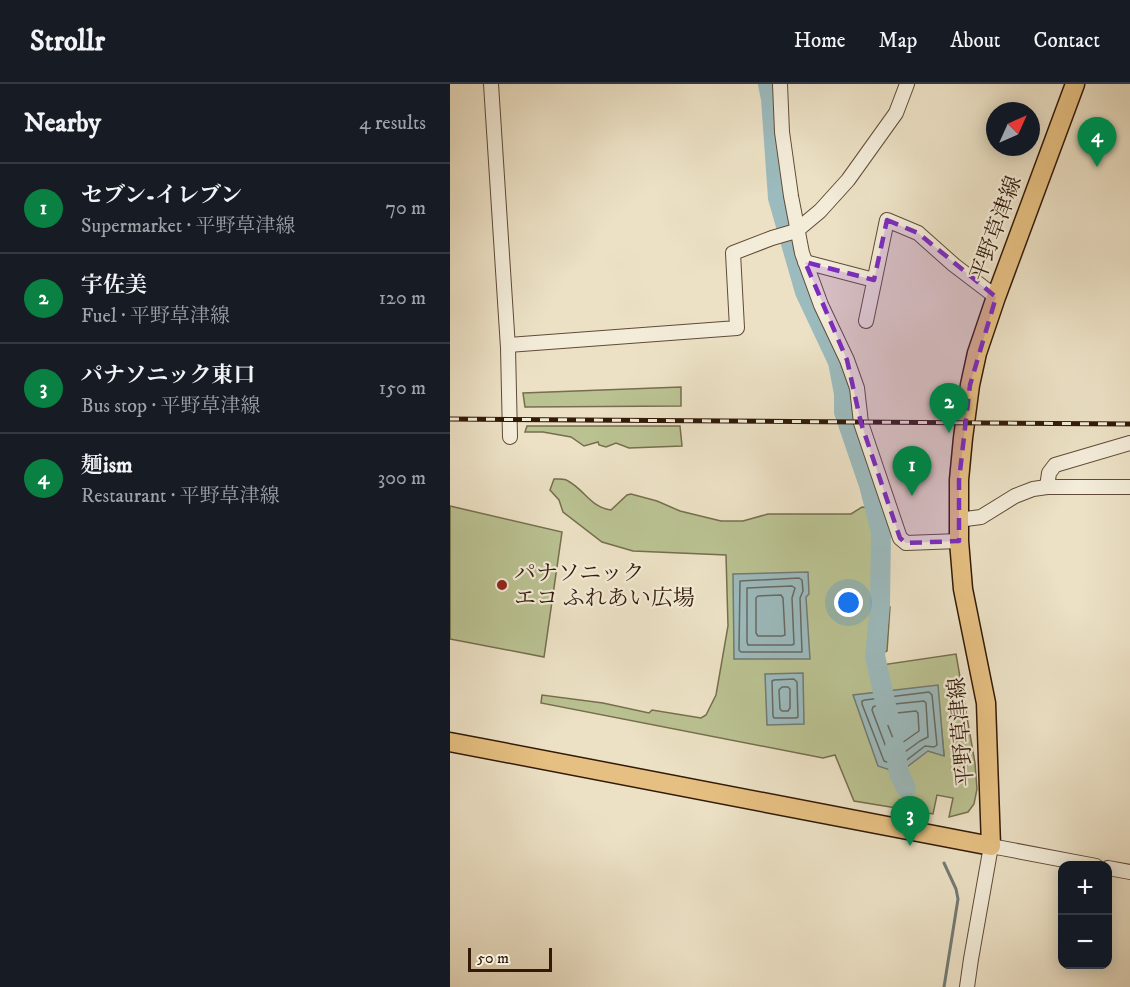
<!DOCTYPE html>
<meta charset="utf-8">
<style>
:root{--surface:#171b24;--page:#20242c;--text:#f1f3f6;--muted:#9ea1a6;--line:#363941;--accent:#0b8043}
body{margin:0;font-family:"IM FELL DW Pica","Noto Serif JP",serif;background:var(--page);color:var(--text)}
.controls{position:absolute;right:18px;bottom:18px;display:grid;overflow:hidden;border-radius:12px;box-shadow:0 3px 15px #0003}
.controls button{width:54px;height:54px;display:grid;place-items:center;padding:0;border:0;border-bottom:2px solid var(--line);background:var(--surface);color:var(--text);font:30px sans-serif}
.compass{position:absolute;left:536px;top:18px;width:54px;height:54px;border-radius:50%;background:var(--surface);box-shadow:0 3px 15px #0003;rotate:45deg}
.scale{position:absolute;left:18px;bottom:15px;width:84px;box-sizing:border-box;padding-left:6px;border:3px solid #321908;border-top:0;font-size:16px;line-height:21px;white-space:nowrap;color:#321908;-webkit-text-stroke:4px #f3ecd9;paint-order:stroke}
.you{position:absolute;left:399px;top:519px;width:21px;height:21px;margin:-15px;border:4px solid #fff;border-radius:50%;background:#1a73e8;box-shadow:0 0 0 9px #1a73e833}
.badge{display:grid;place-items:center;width:39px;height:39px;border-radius:50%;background:var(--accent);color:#fff;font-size:20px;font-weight:700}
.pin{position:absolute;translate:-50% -50px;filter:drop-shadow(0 2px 3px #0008)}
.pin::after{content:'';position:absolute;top:32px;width:21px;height:18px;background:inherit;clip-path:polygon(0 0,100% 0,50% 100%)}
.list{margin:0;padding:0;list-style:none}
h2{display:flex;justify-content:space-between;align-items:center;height:78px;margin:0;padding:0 24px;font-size:26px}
h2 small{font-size:20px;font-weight:400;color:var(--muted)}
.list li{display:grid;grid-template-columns:39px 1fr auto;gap:18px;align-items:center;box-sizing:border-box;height:90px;padding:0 24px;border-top:2px solid var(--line)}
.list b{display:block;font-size:22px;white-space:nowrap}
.list p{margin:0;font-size:20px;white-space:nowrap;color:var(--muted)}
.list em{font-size:20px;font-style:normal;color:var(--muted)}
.map{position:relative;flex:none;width:680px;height:903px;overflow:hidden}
header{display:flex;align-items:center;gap:36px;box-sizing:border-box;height:84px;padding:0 30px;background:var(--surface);border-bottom:2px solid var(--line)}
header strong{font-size:28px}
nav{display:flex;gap:33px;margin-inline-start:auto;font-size:21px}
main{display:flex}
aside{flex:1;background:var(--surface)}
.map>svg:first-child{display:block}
.green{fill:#bac292;stroke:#766e4d;stroke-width:1.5;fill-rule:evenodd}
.water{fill:#9cbbbe;stroke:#727a75;stroke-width:1.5}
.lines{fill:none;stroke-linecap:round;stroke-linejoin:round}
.shore{stroke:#676a63;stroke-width:1.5}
.stream{stroke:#727a75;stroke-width:3}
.river{stroke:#9cbbbe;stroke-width:20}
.minor-casing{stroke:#604b37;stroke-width:16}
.major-casing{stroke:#321908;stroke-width:21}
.minor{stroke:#f3ecd9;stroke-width:14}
.major{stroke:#e6c082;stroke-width:18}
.rail-casing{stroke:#321908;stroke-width:5}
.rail{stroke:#f3ecd9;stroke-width:3;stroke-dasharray:9;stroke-linecap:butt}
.marked{fill:#7b2cbf;fill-opacity:0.2;stroke:#7b2cbf;stroke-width:4.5;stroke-dasharray:12 8;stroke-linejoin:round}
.poi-dot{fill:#8f2418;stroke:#f3ecd9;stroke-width:2}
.labels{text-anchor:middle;stroke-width:4.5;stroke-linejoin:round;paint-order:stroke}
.street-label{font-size:22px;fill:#321908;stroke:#f3ecd9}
.poi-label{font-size:22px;fill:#321908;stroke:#f3ecd9;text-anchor:start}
</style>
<header>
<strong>Strollr</strong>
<nav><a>Home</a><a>Map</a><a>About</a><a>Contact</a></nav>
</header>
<main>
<aside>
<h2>Nearby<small>4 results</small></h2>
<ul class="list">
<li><span class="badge">1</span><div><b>セブン-イレブン</b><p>Supermarket · 平野草津線</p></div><em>70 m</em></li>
<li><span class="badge">2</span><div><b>宇佐美</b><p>Fuel · 平野草津線</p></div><em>120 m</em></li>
<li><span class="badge">3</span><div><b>パナソニック東口</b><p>Bus stop · 平野草津線</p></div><em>150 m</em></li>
<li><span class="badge">4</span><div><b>麺ism</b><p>Restaurant · 平野草津線</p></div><em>300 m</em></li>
</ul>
</aside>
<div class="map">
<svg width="680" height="903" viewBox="0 0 680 903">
<rect width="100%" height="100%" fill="#ece1c5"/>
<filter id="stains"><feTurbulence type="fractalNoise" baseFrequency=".00333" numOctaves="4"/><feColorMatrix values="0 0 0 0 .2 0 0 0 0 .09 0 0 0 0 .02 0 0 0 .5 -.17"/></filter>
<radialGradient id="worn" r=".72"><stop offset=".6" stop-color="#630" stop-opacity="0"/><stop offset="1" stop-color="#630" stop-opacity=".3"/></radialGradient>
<g class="green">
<path d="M231 303V322L75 323 73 309Z"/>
<path d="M77 342H230L232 362 179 364 166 359 156 363 149 361 148 358 134 362 121 353 93 348H75Z"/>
<path d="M104 395C109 395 115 394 118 397 135 406 140 423 161 426L177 411 181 410 207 417 230 427 271 437H293L318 430H401L412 423 420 424 426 442 427 523H440L437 567 429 570 432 581 506 570 525 679 527 705 524 720 518 728 499 733 503 714 487 711 483 730 404 717 385 671 373 674 91 619 92 611 153 619 199 629 202 626 251 634 256 631 266 611 278 542 276 471 183 467 152 458 113 428 109 416 100 406ZM487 601 494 671 478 667Z"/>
<path d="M0 422 112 448 94 573 0 555Z"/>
</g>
<g class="water">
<path d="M358 488 359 510 356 513 360 575H284L283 490Z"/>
<path d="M353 589 354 640 317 641 315 590Z"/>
<path d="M488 601 494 672 478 667 449 689 428 682 403 611Z"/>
</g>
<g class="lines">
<g class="shore">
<path d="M349 494 352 496 353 507 350 514 352 568H291L289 566 290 497Z"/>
<path d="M342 502 345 504 342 514 344 560 342 561H298L297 558V504Z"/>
<path d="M331 511 333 514 335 551 332 552H308L306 549V514L308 512Z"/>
<path d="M344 595 347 598 348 633 346 634H324L323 632 322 597 324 596Z"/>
<path d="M332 603H338L340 605V624L338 627H332L330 625 329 606Z"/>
<path d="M479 608 482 611 487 661 484 663 475 662 449 682 434 677 412 620V617L415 616Z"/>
<path d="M474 617 476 619 478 653 470 657 448 673 439 671 422 626 423 623 425 622Z"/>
<path d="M466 627 468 629 469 647 449 661 446 662 435 634V631L437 630Z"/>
</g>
<path class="stream" d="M494 779 506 805 508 815 494 903"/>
<g class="river">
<path d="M318 0 321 15 328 114 355 208 388 278 394 310V328L419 401 431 448 430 521 425 572 438 631"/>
<path d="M445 663 449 689 456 704"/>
</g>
<g class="minor-casing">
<g id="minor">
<path d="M41 0 58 264 60 353"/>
<path d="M330 0 332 48 341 112 352 169 371 221 397 276 407 304 411 339 450 454 456 459 509 457"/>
<path d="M355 178 424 196"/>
<path d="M416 237 437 136 468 149 504 181 546 213"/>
<path d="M58 261 287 244 283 169 322 154 346 147 370 127 398 96 446 29 457 0"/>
<path d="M597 403 599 389 605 381 680 359"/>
<path d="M508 436 531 433 565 412 583 405 597 403H680"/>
<path d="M658 784 680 788"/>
<path d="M517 903 521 875 541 762 646 782"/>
</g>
</g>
<g class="major-casing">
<path id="major" d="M0 658 541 762 536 619 513 505 509 457V396L513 354 520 301 527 269 546 213 625 0"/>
</g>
<use href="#minor" class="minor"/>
<use href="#major" class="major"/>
<g class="rail-casing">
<path id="rail" d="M0 335 680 340"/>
</g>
<use href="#rail" class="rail"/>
</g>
<path class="marked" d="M437 136 468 149 546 213 520 301 509 396V457L456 459 450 454 411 339 397 276 355 178 424 196Z"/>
<circle class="poi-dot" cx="52" cy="501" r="6"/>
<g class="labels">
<g class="street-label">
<text transform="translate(545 144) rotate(-70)" y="8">平野草津線</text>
<text transform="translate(510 648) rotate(-95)" y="8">平野草津線</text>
</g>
<g class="poi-label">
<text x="64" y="496">パナソニック<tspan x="64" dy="25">エコ ふれあい広場</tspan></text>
</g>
</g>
<rect width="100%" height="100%" filter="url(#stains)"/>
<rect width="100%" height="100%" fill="url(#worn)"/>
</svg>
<div class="controls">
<button>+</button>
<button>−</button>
</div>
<svg class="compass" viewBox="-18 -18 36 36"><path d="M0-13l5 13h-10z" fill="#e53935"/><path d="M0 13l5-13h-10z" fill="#9ea1a6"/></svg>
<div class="scale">50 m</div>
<div class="you"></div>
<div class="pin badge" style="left:462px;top:412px">1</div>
<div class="pin badge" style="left:499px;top:349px">2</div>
<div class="pin badge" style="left:460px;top:762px">3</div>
<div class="pin badge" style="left:647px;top:83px">4</div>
</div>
</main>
